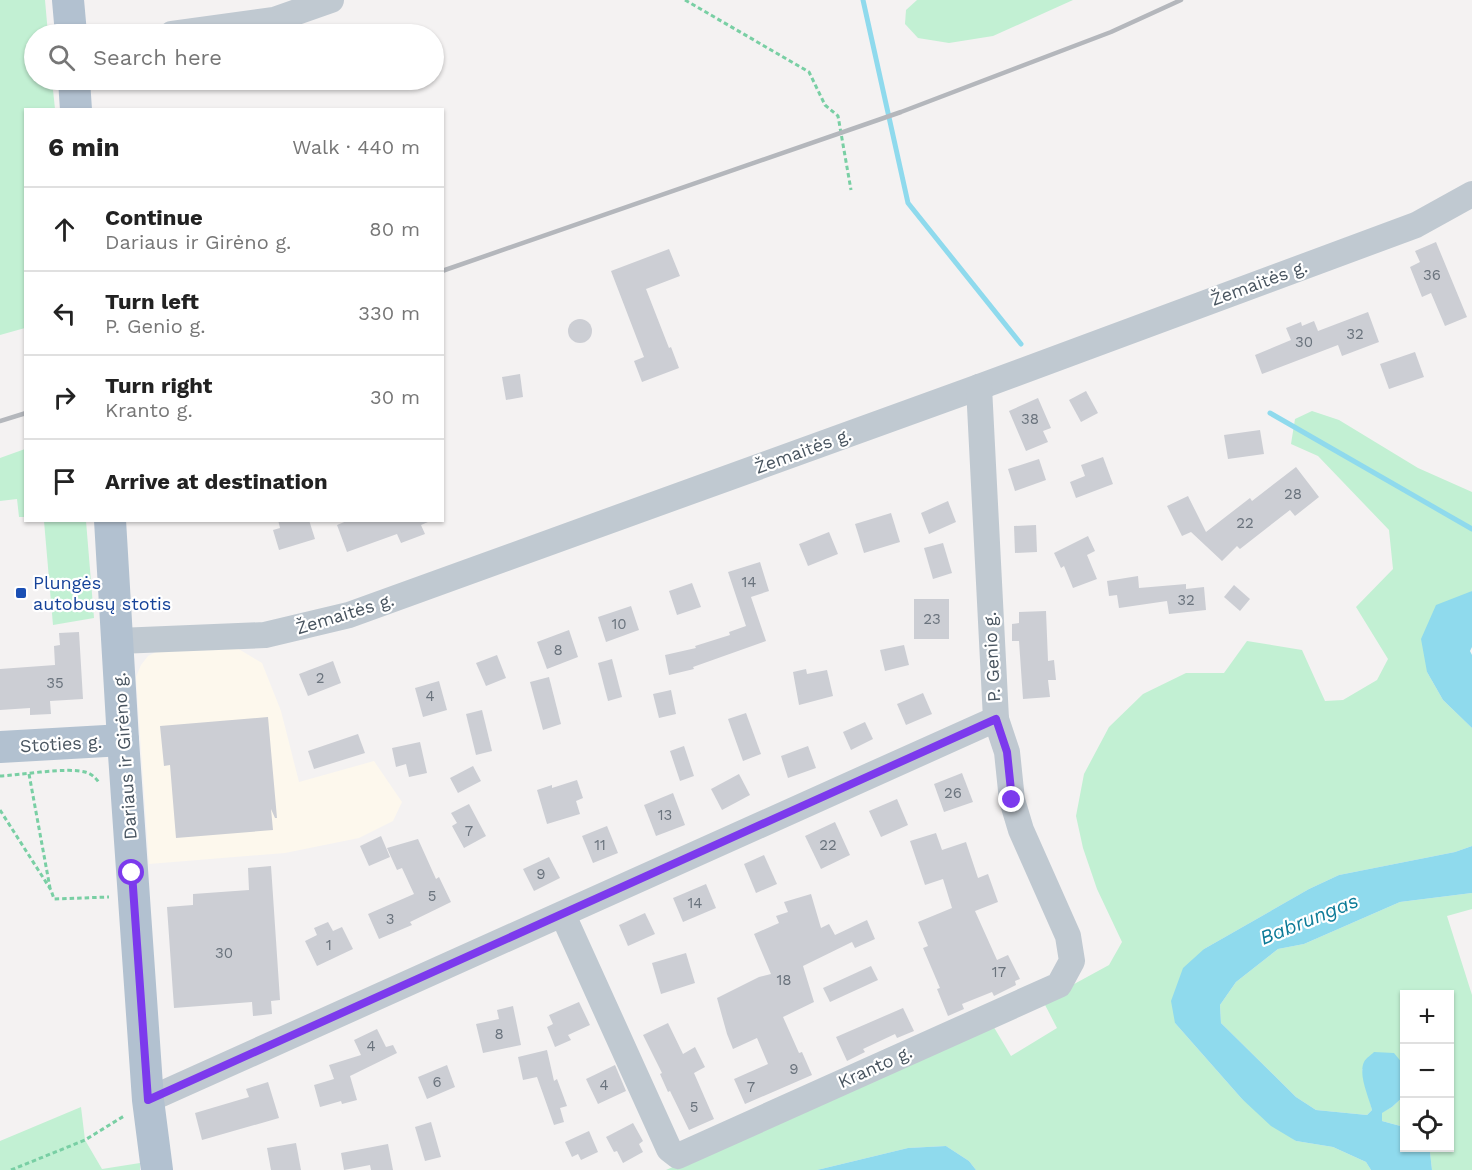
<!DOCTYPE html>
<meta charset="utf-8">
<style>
:root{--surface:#fff;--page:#f2f2f2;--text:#222;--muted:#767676;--line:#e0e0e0}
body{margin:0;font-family:"Work Sans",sans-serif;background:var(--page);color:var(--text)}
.controls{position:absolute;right:18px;bottom:18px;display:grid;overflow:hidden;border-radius:0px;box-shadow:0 2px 4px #0004}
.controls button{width:54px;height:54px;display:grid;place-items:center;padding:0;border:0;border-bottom:2px solid var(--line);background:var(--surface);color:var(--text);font:30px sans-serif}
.stop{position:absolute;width:18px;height:18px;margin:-14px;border:4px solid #7c3aed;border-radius:50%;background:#fff}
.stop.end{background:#7c3aed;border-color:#fff;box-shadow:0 2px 6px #0008}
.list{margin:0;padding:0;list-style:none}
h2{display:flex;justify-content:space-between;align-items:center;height:78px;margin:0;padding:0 24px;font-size:26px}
h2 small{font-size:20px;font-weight:400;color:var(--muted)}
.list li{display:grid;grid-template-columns:39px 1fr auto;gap:18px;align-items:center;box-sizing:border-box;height:84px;padding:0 24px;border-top:2px solid var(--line)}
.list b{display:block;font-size:22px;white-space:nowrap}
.list p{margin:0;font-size:20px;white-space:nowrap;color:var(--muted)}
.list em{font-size:20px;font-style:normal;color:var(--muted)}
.icon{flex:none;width:33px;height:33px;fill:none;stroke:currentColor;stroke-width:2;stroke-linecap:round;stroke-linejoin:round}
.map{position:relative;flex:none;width:1472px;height:1170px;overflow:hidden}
.search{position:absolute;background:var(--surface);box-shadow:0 2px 4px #0004;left:24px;top:24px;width:420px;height:66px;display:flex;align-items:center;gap:15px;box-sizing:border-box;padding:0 21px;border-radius:33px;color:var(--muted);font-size:22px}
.panel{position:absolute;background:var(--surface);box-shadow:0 2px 4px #0004;left:24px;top:108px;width:420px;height:414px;border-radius:0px}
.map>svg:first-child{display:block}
.commercial{fill:#fdf8ed}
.green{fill:#c2f0d3}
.water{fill:#8fdaed}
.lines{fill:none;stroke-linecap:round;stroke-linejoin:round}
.stream{stroke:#8fdaed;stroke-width:5}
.building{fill:#ccced4}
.path{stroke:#79cfa4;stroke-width:3;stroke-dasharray:4.5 3;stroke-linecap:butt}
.minor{stroke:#c0c9d1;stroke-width:26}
.major{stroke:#b2c1d0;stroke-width:32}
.rail{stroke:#b4b7bc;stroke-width:4.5}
.route{stroke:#7c3aed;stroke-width:8}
.transit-dot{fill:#1a4fb4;stroke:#fff;stroke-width:2}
.labels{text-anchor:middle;stroke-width:4.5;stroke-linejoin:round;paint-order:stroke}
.number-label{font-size:15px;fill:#6a737d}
.street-label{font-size:18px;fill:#495560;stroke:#fff}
.transit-label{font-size:18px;fill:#164399;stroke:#fff;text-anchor:start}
.water-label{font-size:20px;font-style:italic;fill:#0d7b98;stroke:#fff}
</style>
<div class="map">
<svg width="1472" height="1170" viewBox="0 0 1472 1170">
<rect width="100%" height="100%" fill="#f4f2f2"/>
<path class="commercial" d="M237 648 262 663 281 711 299 782 374 761 402 802 393 821 359 838 285 853 149 864 136 677 141 665 148 656 158 651Z"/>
<g class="green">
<path d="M0 0H45L48 34H34V80H52L55 109 26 110 25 328 0 335Z"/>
<path d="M917 0H1073L993 36 949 43 918 38 905 24 906 10Z"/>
<path d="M1312 411 1339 420 1418 468 1472 492V591L1464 596 1427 672 1443 700 1472 728V846L1455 852 1339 875 1309 889 1204 949 1175 1023 1242 1099 1296 1141 1333 1147 1366 1162 1371 1170H976L969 1161 946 1146 908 1148 817 1170H666L992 1024 1011 1056 1057 1028 1043 1001 1109 965 1122 942 1097 889 1083 848 1076 816 1084 774 1109 727 1143 694 1186 673H1224L1247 641 1302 650 1325 701 1343 700 1377 680 1388 659 1356 607 1393 569 1389 530 1318 456 1291 444 1295 419Z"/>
<path d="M25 449V517H19L17 499 0 501V458Z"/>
<path d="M44 521H86L94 618 53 625Z"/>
<path d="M1472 893V909L1447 916 1472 995V1170H1432L1430 1152 1427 1148H1450V994H1404V1070L1403 1064 1362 1069 1372 1110 1367 1115 1316 1110 1296 1097 1221 1023 1220 1005 1236 982 1278 949 1304 944 1400 902Z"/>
<path d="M1404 1096V1127L1382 1121 1381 1113 1392 1107Z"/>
<path d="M81 1107 85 1140 102 1169 140 1163V1170H0V1141Z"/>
</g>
<g class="water">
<path d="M1472 591V647L1470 651 1472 655V728L1443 700 1427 672 1421 639 1436 605Z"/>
<path d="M1472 846V893L1400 902 1304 944 1278 949 1236 982 1220 1005 1221 1023 1296 1097 1316 1110 1367 1115 1372 1110C1369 1097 1358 1075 1364 1062 1366 1058 1371 1055 1374 1052L1394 1053 1403 1064 1404 1096 1392 1107 1382 1113V1121L1404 1127V1148H1427L1430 1152 1432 1170H1371L1366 1162 1333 1147 1296 1141 1271 1126 1242 1099 1175 1023 1171 1001 1183 968 1204 949 1309 889 1339 875 1455 852Z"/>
<path d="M946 1146 969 1161 976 1170H817L908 1148Z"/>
</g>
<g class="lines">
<g class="stream">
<path d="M863 0 908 203 1021 344"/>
<path d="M1270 413 1472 529"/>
</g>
</g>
<g class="building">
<path d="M1436 242 1467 317 1445 326 1431 293 1422 297 1410 267 1420 262 1415 251Z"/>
<path d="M669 249 680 276 646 289 669 348 671 347 679 368 642 382 634 361 644 357 611 271Z"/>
<path d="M1368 312 1379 342 1342 356 1338 345 1262 374 1255 355 1291 340 1286 328 1301 322 1302 326 1314 321 1318 331Z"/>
<circle cx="580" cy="331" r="12"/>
<path d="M1415 352 1424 377 1389 389 1380 364Z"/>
<path d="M520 374 523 397 506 400 502 377Z"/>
<path d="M1086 391 1098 413 1081 422 1069 400Z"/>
<path d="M1038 398 1051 428 1043 431 1048 442 1026 451 1009 411Z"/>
<path d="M1260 430 1264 454 1228 459 1224 435Z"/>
<path d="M1103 457 1113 484 1076 498 1070 482 1085 476 1081 465Z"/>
<path d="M1039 459 1046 480 1015 491 1008 469Z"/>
<path d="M1296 467 1319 497 1295 516 1290 510 1240 549 1237 546 1222 561 1191 532 1182 536 1167 506 1188 496 1206 532 1250 498 1252 501Z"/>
<path d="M948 501 956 522 929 534 921 513Z"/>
<path d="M891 513 900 542 864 553 855 524Z"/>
<path d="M278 520H309L315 539 279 550 273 530 280 528Z"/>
<path d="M349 520H428V522L421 525 425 534 401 543 397 534 347 552 337 525Z"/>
<path d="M1036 525 1037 552 1015 553 1014 526Z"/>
<path d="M829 532 838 554 808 566 799 544Z"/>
<path d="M1088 536 1095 551 1087 555 1097 579 1073 588 1064 566 1061 568 1054 553Z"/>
<path d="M943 543 952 573 933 579 924 548Z"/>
<path d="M760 562 769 591 751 597 766 641 693 667 694 669 669 675 665 655 696 648 695 646 730 635 729 632 746 626 728 572Z"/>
<path d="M1138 576 1139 588 1186 584V589L1204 587 1206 610 1169 614 1167 601 1119 608 1117 595 1109 596 1107 581Z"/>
<path d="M692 583 701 607 677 615 669 591Z"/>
<path d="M1234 585 1250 599 1240 611 1224 597Z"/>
<rect x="914" y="599" width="35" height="40"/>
<path d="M631 606 639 630 606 642 598 617Z"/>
<path d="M1046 611 1048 661 1054 660 1056 680H1048L1050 697 1023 699 1019 641H1012V624L1019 623V612Z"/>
<path d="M569 630 578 657 547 669 537 642Z"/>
<path d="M79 632 83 699 50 701 51 714 30 715V708L0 710V669L55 665 54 646 60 645 59 633Z"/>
<path d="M904 645 909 665 885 671 880 650Z"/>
<path d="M497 655 506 678 486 686 476 663Z"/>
<path d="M612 659 622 697 608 701 598 663Z"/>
<path d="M333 661 341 683 308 696 299 674Z"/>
<path d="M806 669 807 674 827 670 833 696 799 705 793 672Z"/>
<path d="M549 677 561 724 543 730 530 682Z"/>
<path d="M439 681 447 710 423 717 415 688Z"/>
<path d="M671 690 676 714 659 718 653 694Z"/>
<path d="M923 693 932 714 906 725 897 704Z"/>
<path d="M482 710 492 751 476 755 466 714Z"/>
<path d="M746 713 761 754 743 761 728 719Z"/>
<path d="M268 717 277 818H275L271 809 273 830 176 838 170 765 164 766 160 726Z"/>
<path d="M865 722 873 739 851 750 843 732Z"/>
<path d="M358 734 365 753 314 769 308 751Z"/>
<path d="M420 742 427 773 409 777 406 764 396 767 392 748Z"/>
<path d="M684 746 694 776 680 781 670 751Z"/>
<path d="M808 746 816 768 788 778 781 756Z"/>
<path d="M473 766 481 781 458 793 450 778Z"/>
<path d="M962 773 973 802 944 812 934 784Z"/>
<path d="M739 774 750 795 722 810 711 789Z"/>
<path d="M577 780 583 798 576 801 580 814 547 824 537 790 552 785V788Z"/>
<path d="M673 793 685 825 656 836 644 805Z"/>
<path d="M897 799 908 825 881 837 869 811Z"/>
<path d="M469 804 486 836 464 848 452 826 457 823 451 813Z"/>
<path d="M835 822 850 855 821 869 805 836Z"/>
<path d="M607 826 618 853 593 863 582 836Z"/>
<path d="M936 833 942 850 966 842 978 878 988 874 998 902 975 911 997 960 1008 955 1020 979 1015 981 1016 985 994 996 992 992 962 1004 964 1009 948 1016 937 989 940 988 923 948 928 946 918 922 952 908 943 879 925 885 910 841Z"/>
<path d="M381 836 390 857 369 866 360 846Z"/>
<path d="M418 839 436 879 439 877 451 902 410 922 412 925 379 939 368 914 414 894 402 868 397 870 387 848Z"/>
<path d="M764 855 777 884 756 893 744 864Z"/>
<path d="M549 857 560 878 534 891 523 869Z"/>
<path d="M271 866 280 1000 271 1001 272 1014 253 1016 252 1002 174 1008 167 907 193 905V894L249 890 248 868Z"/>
<path d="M706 884 716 908 683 922 673 898Z"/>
<path d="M811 894 821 928 829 924 835 935 867 920 875 939 855 948 852 942 803 966 814 1002 783 1017 799 1053 802 1052 812 1075 745 1104 734 1079 768 1064 757 1038 733 1049 727 1034 717 998 759 977 771 974 754 934 779 923 776 916 788 912 784 902Z"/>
<path d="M645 913 655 934 628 946 619 925Z"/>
<path d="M328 922 333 931 342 927 353 949 317 966 305 941 317 935 314 928Z"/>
<path d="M686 953 695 983 661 994 652 963Z"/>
<path d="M871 966 878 980 830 1002 823 988Z"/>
<path d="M579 1002 590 1025 568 1035 571 1040 555 1047 547 1027 553 1024 549 1015Z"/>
<path d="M513 1006 521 1045 483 1053 476 1024 499 1019 497 1010Z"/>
<path d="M903 1008 914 1031 897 1038 895 1034 863 1049 865 1052 847 1061 836 1037Z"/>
<path d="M668 1023 683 1054 695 1047 705 1067 694 1073 714 1119 689 1130 670 1091 668 1092 660 1074 662 1073 643 1035Z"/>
<path d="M377 1029 386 1047 393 1045 397 1053 350 1076 357 1100 342 1104 341 1101 320 1107 314 1085 334 1079 329 1065 361 1055 354 1040Z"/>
<path d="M547 1050 554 1081 557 1079 567 1106 560 1108 564 1122 554 1125 537 1077 523 1080 518 1057Z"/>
<path d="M447 1065 455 1087 427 1099 418 1077Z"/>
<path d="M615 1065 626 1091 598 1104 586 1079Z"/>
<path d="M268 1082 279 1118 202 1140 195 1113 249 1097 246 1089Z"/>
<path d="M431 1122 441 1157 425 1161 415 1127Z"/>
<path d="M633 1123 643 1141 639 1144 643 1152 623 1163 617 1151 614 1152 606 1137Z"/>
<path d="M589 1131 598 1152 581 1160 578 1154 572 1157 565 1142Z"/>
<path d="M296 1143 301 1170H271L267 1148Z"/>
<path d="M388 1144 393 1170H371L370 1165 344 1170 341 1153Z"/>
</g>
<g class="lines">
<g class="path">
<path d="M685 0 809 72 825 105 838 116 851 190"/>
<path d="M29 774 50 888"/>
<path d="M0 776C21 775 67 767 85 772 92 774 96 778 100 784"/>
<path d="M0 810 51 890 54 899 109 897"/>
<path d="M11 1170 85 1140 124 1116"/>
</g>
<g class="minor">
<path d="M172 34 274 20 331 0"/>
<path d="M118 641 265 635 349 615 979 387 1416 225 1472 194"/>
<path d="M563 915 669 1149 678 1156 1059 985 1072 961 1068 936 1021 830 1012 800 1007 752 996 719"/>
<path d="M148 1100 996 719 979 387"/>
</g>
<g class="major">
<path d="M68 0 71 34"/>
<path d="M74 80 76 110"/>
<path d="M110 520 123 740 148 1100 157 1170"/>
<path d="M0 747 123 740"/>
</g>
<g class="rail">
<path d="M442 271 901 112 1111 32 1181 0"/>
<path d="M0 421 26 413"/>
</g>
</g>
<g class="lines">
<path class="route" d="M132 873 148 1100 996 719 1007 752 1012 800"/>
</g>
<rect class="transit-dot" x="15" y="587" width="12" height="12" rx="3"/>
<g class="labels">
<g class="number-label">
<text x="1432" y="280">36</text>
<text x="1355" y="339">32</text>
<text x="1304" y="347">30</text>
<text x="1030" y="424">38</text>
<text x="1293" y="499">28</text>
<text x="1245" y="528">22</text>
<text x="749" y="587">14</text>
<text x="1186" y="605">32</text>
<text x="932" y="624">23</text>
<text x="619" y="629">10</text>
<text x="558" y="655">8</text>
<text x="320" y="683">2</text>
<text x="55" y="688">35</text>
<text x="430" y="701">4</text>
<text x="953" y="798">26</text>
<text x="665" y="820">13</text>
<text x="469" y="836">7</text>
<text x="600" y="850">11</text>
<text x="828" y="850">22</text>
<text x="541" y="879">9</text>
<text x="432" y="901">5</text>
<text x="695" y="908">14</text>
<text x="390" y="924">3</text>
<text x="329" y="950">1</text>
<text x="224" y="958">30</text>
<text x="999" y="977">17</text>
<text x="784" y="985">18</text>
<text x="499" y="1039">8</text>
<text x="371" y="1051">4</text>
<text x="794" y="1074">9</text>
<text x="437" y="1087">6</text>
<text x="604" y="1090">4</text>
<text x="751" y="1092">7</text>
<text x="694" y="1112">5</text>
</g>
<g class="street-label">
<text transform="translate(1259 283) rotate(-20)" y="6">Žemaitės g.</text>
<text transform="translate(803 451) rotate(-20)" y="6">Žemaitės g.</text>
<text transform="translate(345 614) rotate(-17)" y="6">Žemaitės g.</text>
<text transform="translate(992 657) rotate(-93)" y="6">P. Genio g.</text>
<text transform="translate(61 744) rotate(-3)" y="6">Stoties g.</text>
<text transform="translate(125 756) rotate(-94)" y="6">Dariaus ir Girėno g.</text>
<text transform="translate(875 1067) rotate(-24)" y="6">Kranto g.</text>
</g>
<g class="transit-label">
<text x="33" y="589">Plungės<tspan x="33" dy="21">autobusų stotis</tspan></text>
</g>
<g class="water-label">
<text transform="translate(1309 919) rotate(-22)" y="7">Babrungas</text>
</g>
</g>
</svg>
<div class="controls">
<button>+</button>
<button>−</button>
<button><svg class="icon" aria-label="locate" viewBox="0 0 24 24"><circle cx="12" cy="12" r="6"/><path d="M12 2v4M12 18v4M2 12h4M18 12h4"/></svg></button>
</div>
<div class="stop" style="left:132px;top:873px"></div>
<div class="stop end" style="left:1012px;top:800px"></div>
<div class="search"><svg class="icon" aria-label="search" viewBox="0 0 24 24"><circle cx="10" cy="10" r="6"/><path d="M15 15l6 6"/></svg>Search here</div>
<section class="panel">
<h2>6 min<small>Walk · 440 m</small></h2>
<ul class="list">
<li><svg class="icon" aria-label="ahead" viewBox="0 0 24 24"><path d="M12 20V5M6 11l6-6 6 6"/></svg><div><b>Continue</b><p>Dariaus ir Girėno g.</p></div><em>80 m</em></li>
<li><svg class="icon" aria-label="left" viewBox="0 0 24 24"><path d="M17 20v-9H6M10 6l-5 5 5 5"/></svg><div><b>Turn left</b><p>P. Genio g.</p></div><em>330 m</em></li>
<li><svg class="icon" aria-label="right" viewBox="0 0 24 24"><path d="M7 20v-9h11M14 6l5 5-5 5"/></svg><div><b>Turn right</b><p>Kranto g.</p></div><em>30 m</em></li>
<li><svg class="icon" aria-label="arrive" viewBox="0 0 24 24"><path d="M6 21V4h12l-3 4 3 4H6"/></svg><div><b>Arrive at destination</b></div></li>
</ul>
</section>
</div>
